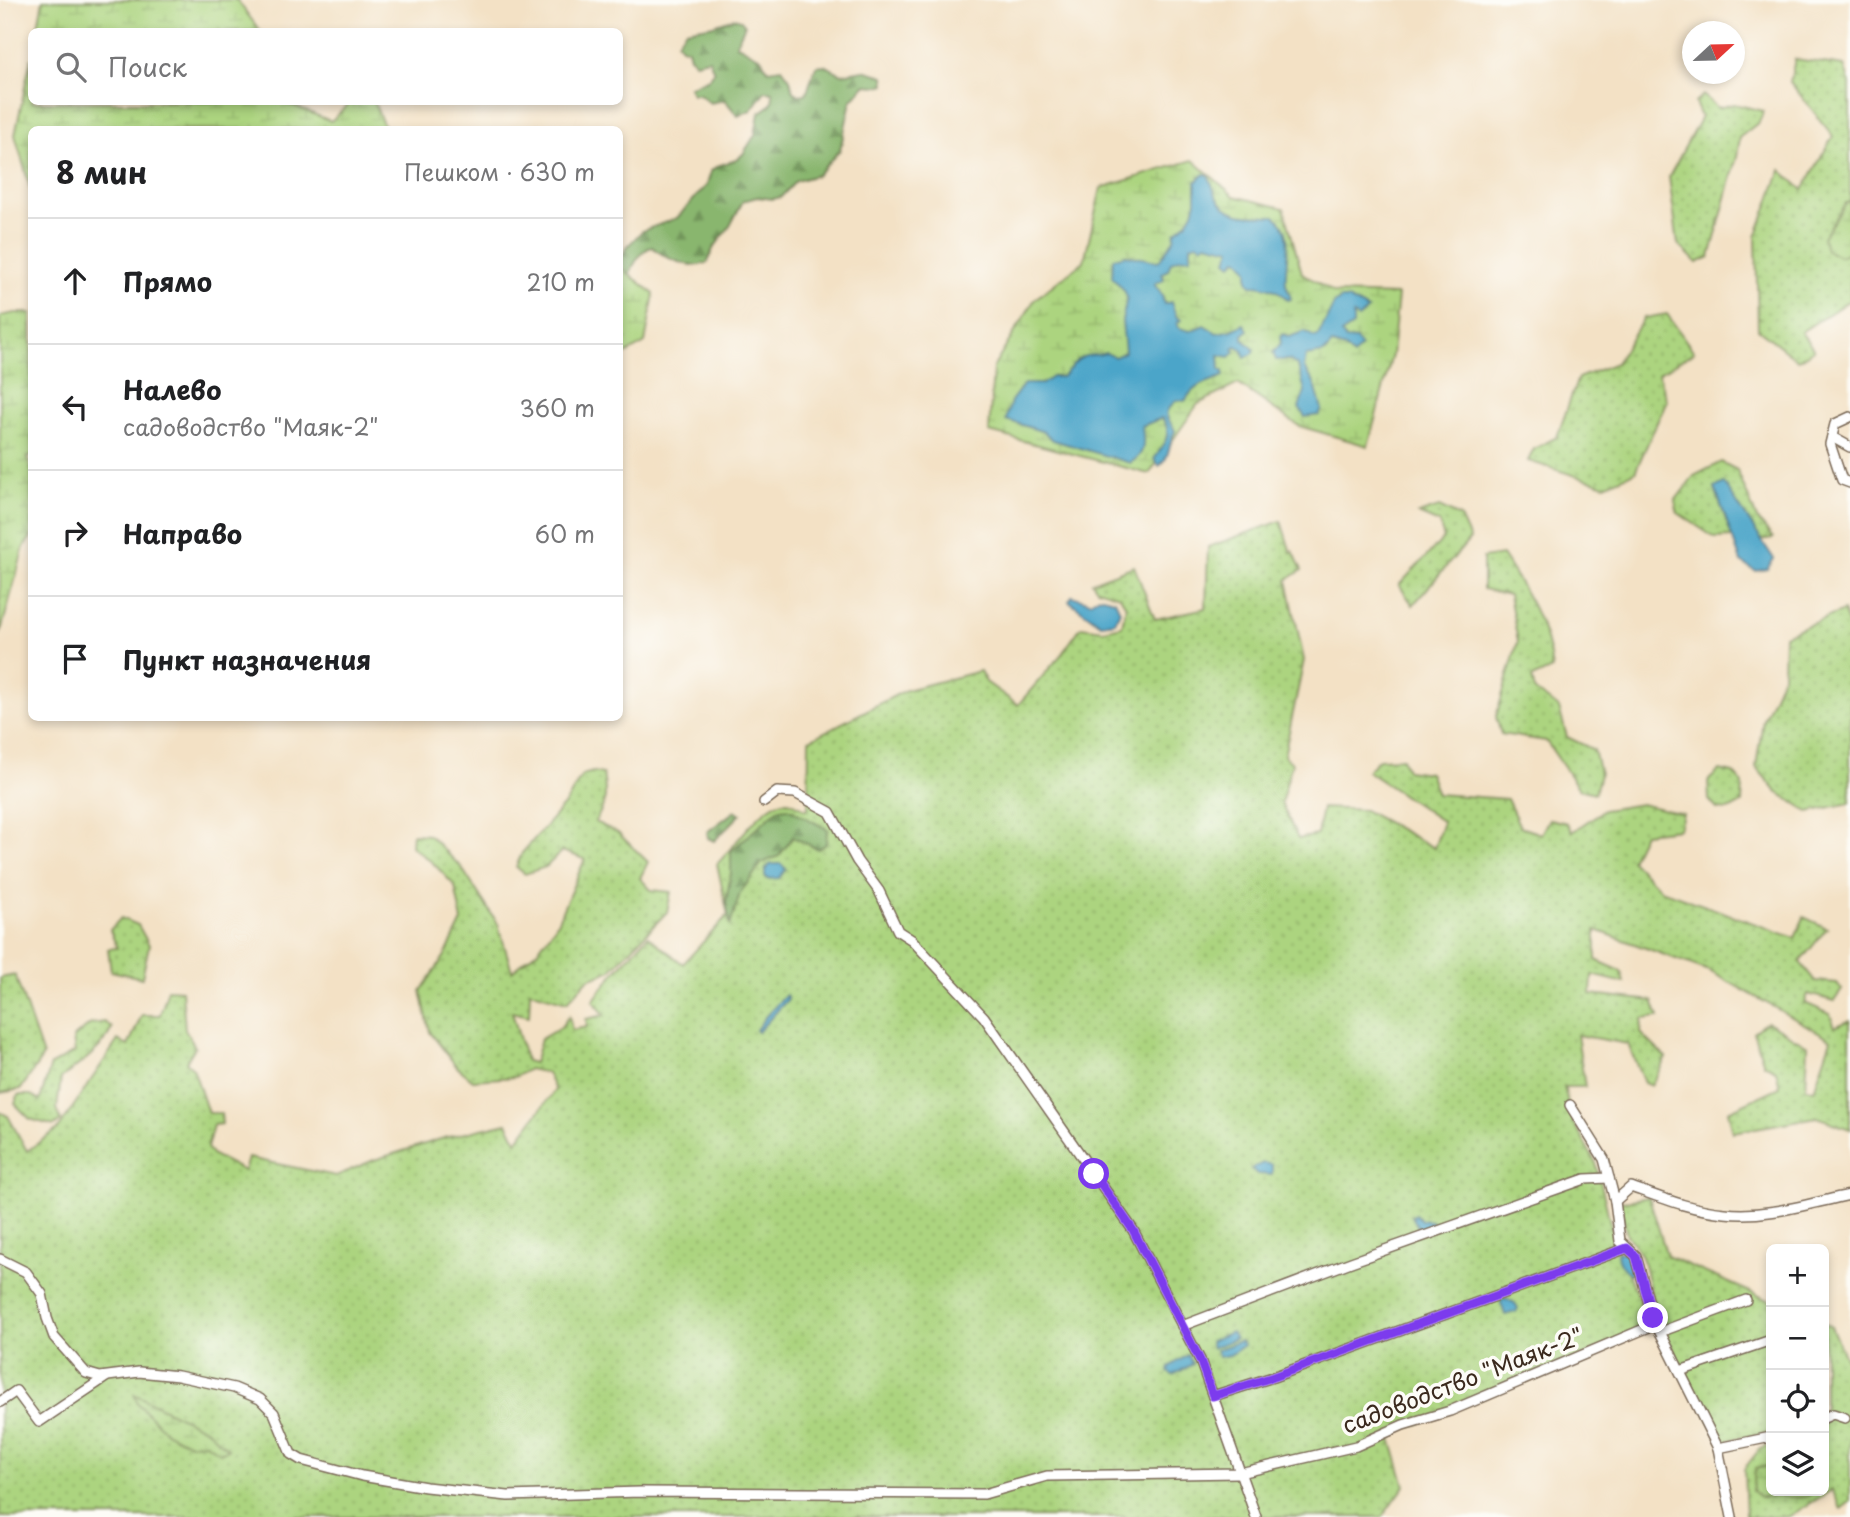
<!DOCTYPE html>
<html lang="ru">
<meta charset="utf-8">
<style>
:root{--surface:#fff;--page:#f2f2f2;--text:#202124;--muted:#757577;--line:#e0e0e0}
body{margin:0;font-family:"Playpen Sans",sans-serif;background:var(--page);color:var(--text)}
.controls{position:absolute;right:21px;bottom:21px;display:grid;overflow:hidden;border-radius:10px;box-shadow:0 4px 10px #0003}
.controls button{width:63px;height:63px;display:grid;place-items:center;padding:0;border:0;border-bottom:2px solid var(--line);background:var(--surface);color:var(--text);font:35px sans-serif}
.compass{position:absolute;left:1682px;top:21px;width:63px;height:63px;border-radius:50%;background:var(--surface);box-shadow:0 4px 10px #0003;rotate:68deg}
.stop{position:absolute;width:21px;height:21px;margin:-16px;border:5px solid #7c3aed;border-radius:50%;background:#fff}
.stop.end{background:#7c3aed;border-color:#fff;box-shadow:0 2px 7px #0008}
.list{margin:0;padding:0;list-style:none}
h2{display:flex;justify-content:space-between;align-items:center;height:91px;margin:0;padding:0 28px;font-size:30px}
h2 small{font-size:23px;font-weight:400;color:var(--muted)}
.list li{display:grid;grid-template-columns:46px 1fr auto;gap:21px;align-items:center;box-sizing:border-box;height:126px;padding:0 28px;border-top:2px solid var(--line)}
.list b{display:block;font-size:26px;white-space:nowrap}
.list p{margin:0;font-size:23px;white-space:nowrap;color:var(--muted)}
.list em{font-size:23px;font-style:normal;color:var(--muted)}
.icon{flex:none;width:38px;height:38px;fill:none;stroke:currentColor;stroke-width:2;stroke-linecap:round;stroke-linejoin:round}
.map{position:relative;flex:none;width:1850px;height:1517px;overflow:hidden}
.search{position:absolute;background:var(--surface);box-shadow:0 4px 10px #0003;left:28px;top:28px;width:595px;height:77px;display:flex;align-items:center;gap:18px;box-sizing:border-box;padding:0 24px;border-radius:10px;color:var(--muted);font-size:26px}
.panel{position:absolute;background:var(--surface);box-shadow:0 4px 10px #0003;left:28px;top:126px;width:595px;height:595px;border-radius:10px}
.map>svg:first-child{display:block}
.grass{fill:url(#grass-dots);stroke:#747f4e;stroke-width:2}
.forest{fill:url(#forest-firs);stroke:#627046;stroke-width:2}
.wetland{fill:url(#wetland-marsh);stroke:#747f4e;stroke-width:2}
.water{fill:#4ba5c9;stroke:#436874;stroke-width:2}
.lines{fill:none;stroke-linecap:round;stroke-linejoin:round}
.minor-casing{stroke:#7b6a58;stroke-width:12}
.minor{stroke:#fff;stroke-width:9}
.route{stroke:#7c3aed;stroke-width:9}
.labels{text-anchor:middle;stroke-width:7;stroke-linejoin:round;paint-order:stroke}
.street-label{font-size:23px;fill:#3b2a1e;stroke:#fdfcf7}
</style>
<div class="map">
<svg width="1850" height="1517" viewBox="0 0 1850 1517">
<defs>
<pattern id="grass-dots" width="8" height="8" patternUnits="userSpaceOnUse" patternTransform="scale(1.75)"><rect width="8" height="8" fill="#acd47f"/><path d="M2 2h.1M6 6h.1" fill="none" stroke="#95b66d" stroke-width="1.8" stroke-linecap="round"/></pattern>
<pattern id="forest-firs" width="22" height="20" patternUnits="userSpaceOnUse" patternTransform="scale(1.75)"><rect width="22" height="20" fill="#89b66e"/><path d="M5 1l3.5 6h-7zM16 11l3.5 6h-7z" fill="#71945a"/></pattern>
<pattern id="wetland-marsh" width="20" height="14" patternUnits="userSpaceOnUse" patternTransform="scale(1.75)"><rect width="20" height="14" fill="#acd47f"/><path d="M1 5h8M5 5V1M11 12h8M15 12V8" fill="none" stroke="#95b66d"/></pattern>
</defs>
<rect width="100%" height="100%" fill="#fdfcf7"/>
<filter id="ink" filterUnits="userSpaceOnUse"><feTurbulence type="fractalNoise" baseFrequency=".0143" numOctaves="2"/><feDisplacementMap in="SourceGraphic" scale="14" xChannelSelector="R" yChannelSelector="G"/><feConvolveMatrix kernelMatrix="1 2 1 2 8 2 1 2 1" color-interpolation-filters="sRGB"/></filter>
<filter id="wash" filterUnits="userSpaceOnUse"><feTurbulence type="fractalNoise" baseFrequency=".00686" numOctaves="4" result="noise"/><feDisplacementMap in="SourceGraphic" scale="28" xChannelSelector="R" yChannelSelector="G"/><feGaussianBlur stdDeviation="1.57" result="paint"/><feColorMatrix in="noise" values="0 0 0 0 0 0 0 0 0 0 0 0 0 0 0 0 0 1.4 0 .05"/><feComposite in="paint" operator="in"/></filter>
<g filter="url(#wash)">
<rect width="100%" height="100%" fill="#f3e1c5"/>
<g class="grass">
<path d="M1795 59 1844 66 1850 84V202L1846 203 1841 256 1850 251V300L1801 332 1814 350 1798 360 1758 329 1756 237 1781 170 1803 190 1833 136 1790 82Z"/>
<path d="M1703 95 1718 108 1734 104 1764 111 1759 122 1740 137 1737 157 1710 257 1697 263 1678 244 1669 177 1701 117 1695 103Z"/>
<path d="M1667 314 1694 352 1658 374 1667 400 1635 472 1605 485 1528 461 1534 449 1557 437 1578 378 1616 363 1644 318Z"/>
<path d="M1721 462 1737 470 1757 519 1773 538 1761 540 1724 484 1715 489 1732 537 1715 538 1678 513 1675 501 1694 476Z"/>
<path d="M1439 507 1460 517 1470 539 1413 605 1399 585 1444 538 1439 523 1418 514Z"/>
<path d="M1281 521 1291 553 1293 551 1302 570 1287 580 1304 660 1284 756 1292 763 1281 803 1298 839 1317 835 1322 808 1364 810 1434 848 1443 822 1367 771 1379 759 1402 758 1407 770 1429 773 1437 794 1507 799 1520 827 1541 834 1549 819 1567 823 1572 832 1604 810 1641 804 1683 814 1679 829 1644 833 1631 860 1661 890 1795 938 1804 917 1827 928 1800 962 1815 981 1837 983 1842 990 1834 1001 1808 994 1805 1003 1830 1014 1835 1027 1850 1020V1129L1817 1117 1733 1132 1728 1111 1780 1087 1776 1070 1764 1064 1753 1032 1767 1022 1808 1046 1806 1088 1814 1090 1831 1039 1709 971 1596 930V960L1621 971 1624 983 1592 975 1591 994 1653 1001 1659 1017 1642 1019 1641 1033 1666 1058 1651 1086 1644 1083 1628 1044 1577 1035 1585 1087H1564L1573 1122 1596 1163 1615 1243 1651 1328 1390 1435 1405 1486 1382 1517H0V1112L8 1116 27 1151 59 1128 118 1040 128 1046 142 1015H160L168 989 182 990 185 1029 195 1047 186 1062 193 1068 208 1113H221L222 1124 213 1125 207 1148 213 1155 244 1171 248 1158 336 1176 374 1160 444 1138 507 1123 517 1141 555 1090 547 1073 529 1069 515 1077 473 1080 457 1067 430 1032 421 991 446 954 462 921 455 886 433 863 411 846 412 834 429 835 461 867 498 924 512 971 538 950 556 925 585 859 562 851 546 867 525 874 516 867 522 853 566 803 582 775 593 772 603 774C607 796 606 803 595 822L618 833 648 862 640 878 651 890 671 892 667 912 610 971 588 979 567 1002 530 991 529 1016 512 1012 526 1061 534 1063 541 1039 561 1027 569 1016 572 1030 587 1027 586 1019 605 1015 593 1001 614 973 648 936 683 964 728 915 717 864C733 849 765 798 788 801 794 802 802 808 808 810L809 740 906 690 980 671 986 682 1018 705 1061 655 1081 627 1104 630 1122 626 1126 606 1120 596 1097 589 1092 582 1134 566 1155 619 1206 608 1208 547Z"/>
<path d="M1502 555C1525 590 1548 626 1552 669L1532 678 1535 691 1559 708 1567 737 1594 750 1600 774 1595 793 1579 789 1546 741 1501 734 1496 717 1518 641 1509 595 1483 589V558Z"/>
<path d="M1843 611 1850 627V803L1809 812 1777 792 1756 767 1763 720 1783 675 1784 635Z"/>
<path d="M1720 770 1733 773 1743 784 1742 803 1729 810 1717 809 1709 800 1708 781Z"/>
<path d="M121 918 138 925 149 945 142 978 111 971 108 949 117 948 110 930Z"/>
<path d="M15 975 43 1056 21 1089 0 1093V978Z"/>
<path d="M105 1022 112 1028C103 1049 79 1065 61 1078L57 1108 61 1121 54 1126 30 1119 15 1104 18 1095H31L40 1100 51 1065 75 1052 73 1038 91 1024Z"/>
<path d="M1649 1197 1667 1256 1771 1301V1465L1756 1469 1752 1491 1805 1497 1816 1491H1824V1323L1831 1327 1850 1368V1502L1841 1509 1832 1490 1788 1517H1746L1744 1469 1759 1450 1769 1446 1767 1433 1720 1441 1656 1315 1642 1256 1627 1235 1619 1202Z"/>
</g>
<g class="forest">
<path d="M734 18 741 20 745 25 736 44 761 58 768 70 782 68 790 79 793 92 799 95 806 94 816 66 824 65 842 74 863 70 884 76 885 84 879 86 865 85 851 101 840 150 817 175 796 181 781 197 773 199 757 197 743 201 730 226 713 249 708 262C692 271 665 258 652 247 635 251 628 281 620 295V263L626 248 642 231 677 218 707 185 711 171 717 166 736 160 743 154 755 135 759 113C769 107 775 104 772 92L765 91 751 110 738 116 725 100 710 103 699 94H692L689 87 709 78 714 72 709 59 695 62 690 57 688 49 681 47 677 42 686 30 714 25Z"/>
<path d="M788 808 827 829 826 844 818 849 793 837 779 856 762 863 740 893 730 926 726 902 731 873V851L778 809Z"/>
<path d="M735 811 741 814 714 841 708 838 707 832Z"/>
</g>
<g class="wetland">
<path d="M43 0H237L260 31H37Z"/>
<path d="M31 58 32 102H284L331 121 351 102H374L385 129 32 130 31 191 15 135Z"/>
<path d="M1193 160 1234 196 1284 208 1302 273 1335 293 1398 295 1392 355 1368 446 1299 426 1238 384 1198 404 1149 474 989 432 993 368 1035 299 1084 261 1101 188Z"/>
<path d="M1850 202V251L1841 256 1826 251 1823 237 1846 203Z"/>
<path d="M620 269H623L654 294 645 343 620 357Z"/>
<path d="M15 313H31L32 454 28 458 32 472 31 537 24 547 0 635V316Z"/>
<path d="M134 1394 207 1430 228 1449 220 1453 206 1443 190 1444 167 1433 138 1404Z"/>
<path d="M1771 1465V1491H1816L1805 1497H1760L1752 1491 1756 1469Z"/>
</g>
<g class="water">
<path d="M1204 174 1208 175C1212 182 1213 190 1217 197 1231 220 1252 215 1275 216 1296 231 1284 262 1286 284 1287 289 1290 294 1291 299L1288 300C1278 289 1265 285 1251 285L1248 281V270L1240 260 1237 259 1232 264 1227 260 1231 249 1206 243 1202 246 1197 243 1191 245V257L1180 258 1171 262 1168 270 1162 273 1164 280 1154 284 1162 295 1164 304 1171 302 1176 316 1181 320 1177 323 1179 328 1190 331 1204 325 1217 333 1232 330 1244 324 1248 330 1243 335V339L1254 349V353L1245 358 1242 349 1236 346 1233 348 1235 352 1230 357 1219 355 1220 369 1223 371 1224 376C1207 384 1196 382 1185 401L1177 400C1159 415 1168 416 1175 431 1168 443 1171 458 1159 466L1154 459C1163 447 1174 432 1162 418L1142 426C1144 443 1146 454 1130 463L1053 440 1044 432 1006 420 1011 401 1024 384H1042L1052 377H1062C1069 371 1074 360 1083 357 1090 354 1097 356 1106 353L1115 357 1125 352 1122 321 1127 297 1124 290 1112 277 1113 258 1126 255 1157 261 1160 260 1174 239 1175 232 1187 222 1193 212 1196 201V182Z"/>
<path d="M1341 299H1348L1368 310 1358 318 1353 315V326L1341 334 1346 339 1356 340 1361 347 1353 356 1345 348 1332 344 1324 353 1306 356 1304 368 1314 382 1322 409 1319 415 1305 417 1299 408 1305 391 1298 366 1289 360H1276L1273 353 1281 343 1280 337 1283 334 1289 337 1305 331 1314 337 1318 336 1334 304Z"/>
<path d="M1724 483 1774 559 1767 569 1755 571 1741 562 1715 488Z"/>
<path d="M1072 596 1090 602 1099 596 1115 600 1120 611 1115 622 1101 624 1069 601Z"/>
<path d="M771 864H781L786 869 779 878 768 879 765 876V870Z"/>
<path d="M786 995 788 999 758 1032 756 1030 766 1016Z"/>
<path d="M1263 1163 1272 1165V1175L1257 1174 1251 1169Z"/>
<path d="M1416 1214 1421 1220 1431 1221 1433 1225 1428 1231H1420L1412 1216Z"/>
<path d="M1625 1251 1630 1257 1634 1272 1630 1274C1623 1269 1617 1263 1617 1253Z"/>
<path d="M1505 1298 1515 1303 1518 1308 1516 1312 1505 1315 1500 1300Z"/>
<path d="M1231 1332 1235 1339 1212 1348 1210 1341Z"/>
<path d="M1240 1341 1244 1345 1230 1355 1219 1357 1216 1350Z"/>
<path d="M1188 1355 1193 1364 1173 1375 1168 1372 1169 1367Z"/>
</g>
</g>
<g filter="url(#ink)">
<g class="lines">
<g class="minor-casing">
<g id="minor">
<path d="M1850 417 1835 424 1830 444 1842 480 1850 483"/>
<path d="M1832 437 1850 447"/>
<path d="M764 802 777 792 795 793 830 812 857 861 879 891 898 931 912 940 984 1017 1133 1230 1200 1360 1256 1517"/>
<path d="M1570 1105 1604 1159 1615 1201 1620 1241 1636 1256 1653 1318 1718 1448 1732 1517"/>
<path d="M1615 1201 1631 1187C1662 1198 1692 1210 1725 1213 1766 1218 1810 1203 1850 1195"/>
<path d="M0 1259 26 1272 42 1294 47 1318 54 1337 86 1373 100 1377 139 1372 178 1376 234 1388 260 1399 274 1413 291 1454 301 1460 362 1476 426 1487 508 1496 640 1492 984 1494 1047 1476 1240 1473 1356 1446 1403 1425 1450 1411 1656 1324"/>
<path d="M1182 1326 1351 1262 1585 1179 1609 1178"/>
<path d="M1660 1332 1746 1300"/>
<path d="M1680 1371 1771 1340"/>
<path d="M1213 1396 1273 1377 1627 1248"/>
<path d="M0 1402 16 1391 39 1422 106 1377"/>
<path d="M1824 1418 1833 1414 1845 1418"/>
<path d="M1718 1448 1771 1437"/>
</g>
</g>
<use href="#minor" class="minor"/>
</g>
</g>
<g class="lines" filter="url(#ink)">
<path class="route" d="M1094 1174 1133 1230 1200 1360 1213 1396 1273 1377 1627 1248 1636 1256 1653 1318"/>
</g>
<g class="labels">
<g class="street-label">
<text transform="translate(1463 1381) rotate(-21)" y="8">садоводство "Маяк-2"</text>
</g>
</g>
</svg>
<div class="controls">
<button>+</button>
<button>−</button>
<button><svg class="icon" aria-label="locate" viewBox="0 0 24 24"><circle cx="12" cy="12" r="6"/><path d="M12 2v4M12 18v4M2 12h4M18 12h4"/></svg></button>
<button><svg class="icon" aria-label="layers" viewBox="0 0 24 24"><path d="M12 4l9 5-9 5-9-5zM3 14l9 5 9-5"/></svg></button>
</div>
<svg class="compass" viewBox="-18 -18 36 36"><path d="M0-13l5 13h-10z" fill="#e53935"/><path d="M0 13l5-13h-10z" fill="#757577"/></svg>
<div class="stop" style="left:1094px;top:1174px"></div>
<div class="stop end" style="left:1653px;top:1318px"></div>
<div class="search"><svg class="icon" aria-label="search" viewBox="0 0 24 24"><circle cx="10" cy="10" r="6"/><path d="M15 15l6 6"/></svg>Поиск</div>
<section class="panel">
<h2>8 мин<small>Пешком · 630 m</small></h2>
<ul class="list">
<li><svg class="icon" aria-label="ahead" viewBox="0 0 24 24"><path d="M12 20V5M6 11l6-6 6 6"/></svg><div><b>Прямо</b></div><em>210 m</em></li>
<li><svg class="icon" aria-label="left" viewBox="0 0 24 24"><path d="M17 20v-9H6M10 6l-5 5 5 5"/></svg><div><b>Налево</b><p>садоводство &quot;Маяк-2&quot;</p></div><em>360 m</em></li>
<li><svg class="icon" aria-label="right" viewBox="0 0 24 24"><path d="M7 20v-9h11M14 6l5 5-5 5"/></svg><div><b>Направо</b></div><em>60 m</em></li>
<li><svg class="icon" aria-label="arrive" viewBox="0 0 24 24"><path d="M6 21V4h12l-3 4 3 4H6"/></svg><div><b>Пункт назначения</b></div></li>
</ul>
</section>
</div>
